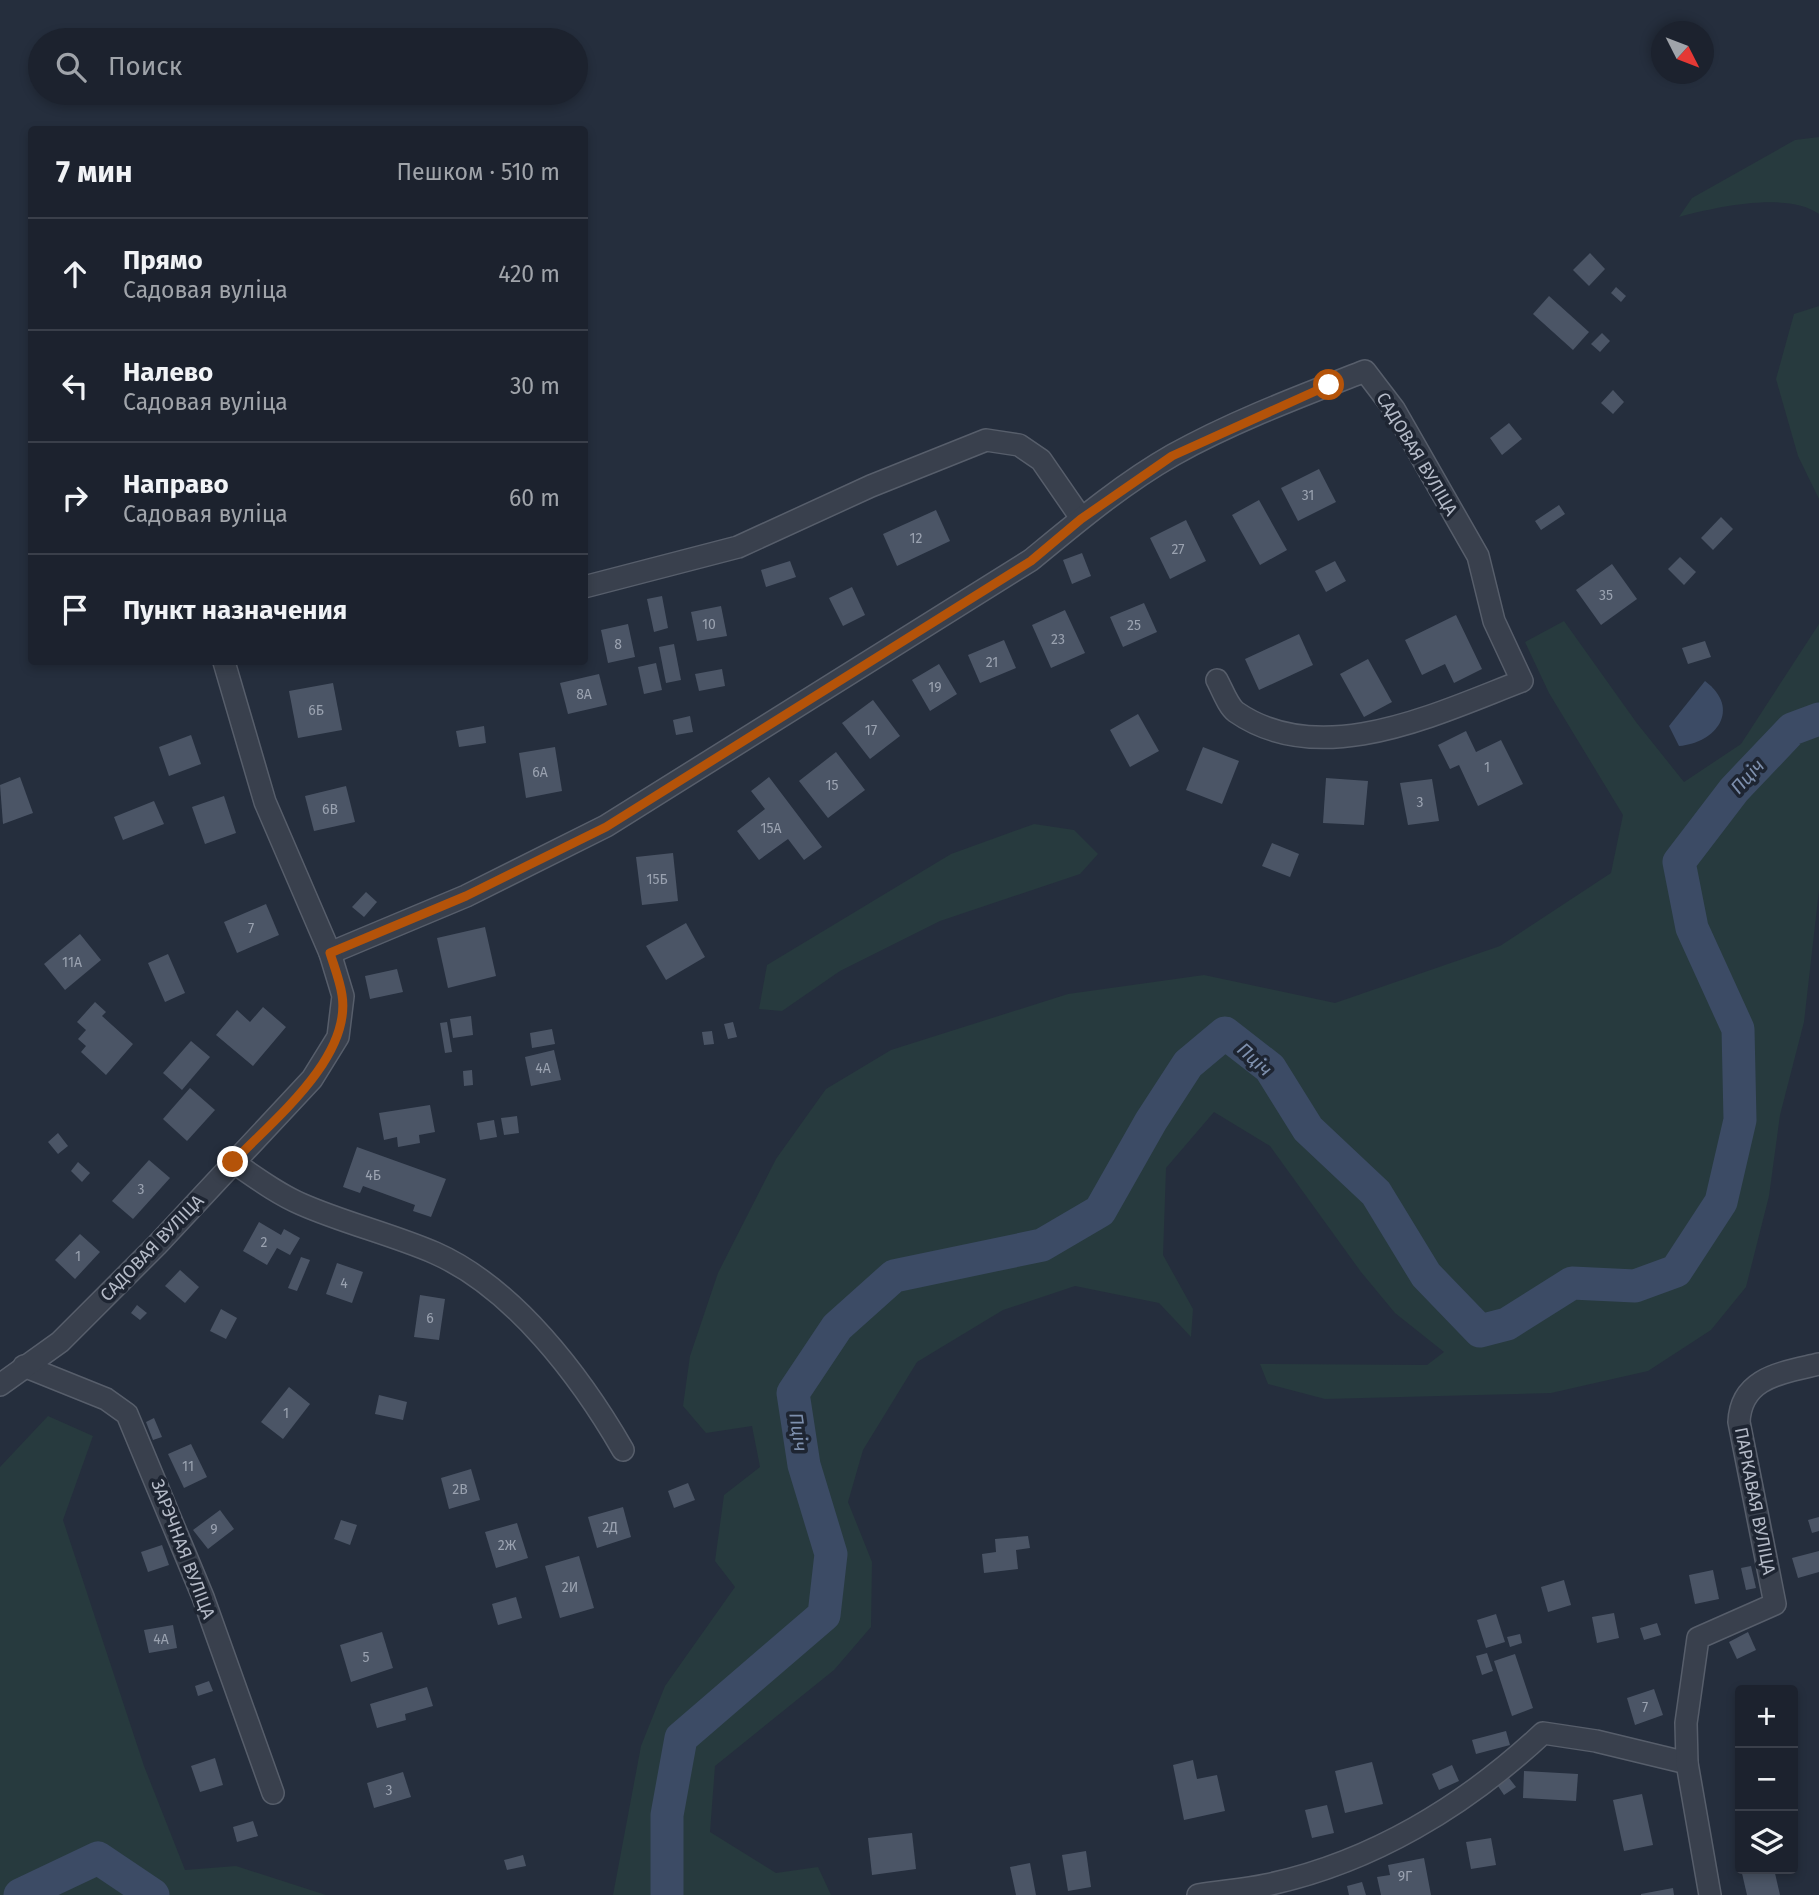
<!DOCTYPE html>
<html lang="ru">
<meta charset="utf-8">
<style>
:root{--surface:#1c222e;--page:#292f3a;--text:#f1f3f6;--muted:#a0a4aa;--line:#3a3f4a}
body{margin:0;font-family:"Fira Sans",sans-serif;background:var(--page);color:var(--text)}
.controls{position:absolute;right:21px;bottom:21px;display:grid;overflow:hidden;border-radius:7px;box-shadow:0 4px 10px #0003}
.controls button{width:63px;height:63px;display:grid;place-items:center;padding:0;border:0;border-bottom:2px solid var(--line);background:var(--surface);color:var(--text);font:35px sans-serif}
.compass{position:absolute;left:1651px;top:21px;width:63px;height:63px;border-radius:50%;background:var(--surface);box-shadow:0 4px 10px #0003;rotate:132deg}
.stop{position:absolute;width:21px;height:21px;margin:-16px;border:5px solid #b45309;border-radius:50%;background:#fff}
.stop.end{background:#b45309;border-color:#fff;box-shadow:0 2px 7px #0008}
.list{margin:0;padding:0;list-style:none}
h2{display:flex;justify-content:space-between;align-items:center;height:91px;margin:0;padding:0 28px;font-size:30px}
h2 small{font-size:23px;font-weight:400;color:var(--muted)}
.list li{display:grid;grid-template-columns:46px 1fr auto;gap:21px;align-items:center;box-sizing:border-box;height:112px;padding:0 28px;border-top:2px solid var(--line)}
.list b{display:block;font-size:26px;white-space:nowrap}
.list p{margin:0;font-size:23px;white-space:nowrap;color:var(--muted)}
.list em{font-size:23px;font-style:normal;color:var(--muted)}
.icon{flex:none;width:38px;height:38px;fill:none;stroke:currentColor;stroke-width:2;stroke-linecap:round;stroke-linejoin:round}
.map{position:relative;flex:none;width:1819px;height:1895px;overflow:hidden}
.search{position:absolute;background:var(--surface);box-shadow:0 4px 10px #0003;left:28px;top:28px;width:560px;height:77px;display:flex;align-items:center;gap:18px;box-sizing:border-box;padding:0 24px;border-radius:38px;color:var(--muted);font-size:26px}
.panel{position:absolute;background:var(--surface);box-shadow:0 4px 10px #0003;left:28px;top:126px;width:560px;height:539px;border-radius:7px}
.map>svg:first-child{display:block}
.green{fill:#273a3e}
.water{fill:#3c4b65}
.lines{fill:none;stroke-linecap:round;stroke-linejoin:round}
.river{stroke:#3c4b65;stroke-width:33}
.building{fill:#4b5566}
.street-casing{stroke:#575e6b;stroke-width:24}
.street{stroke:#39404d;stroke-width:21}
.route{stroke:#b45309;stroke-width:9}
.labels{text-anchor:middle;stroke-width:7;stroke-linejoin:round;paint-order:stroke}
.number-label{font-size:14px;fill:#9aa2b0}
.street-label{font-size:18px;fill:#b5bbc8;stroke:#1e2532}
.water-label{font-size:19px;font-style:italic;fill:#7e90ae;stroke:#1e2532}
</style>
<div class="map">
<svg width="1819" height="1895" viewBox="0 0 1819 1895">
<rect width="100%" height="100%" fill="#252e3d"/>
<g class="green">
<path d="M1819 137V214C1787 191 1715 207 1679 217L1692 198 1795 140Z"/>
<path d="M1819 306V499L1798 456 1776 379 1794 314Z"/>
<path d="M1564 621 1636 722 1684 782 1741 744 1819 624V890L1804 1022 1780 1115 1769 1196 1746 1287 1711 1330 1648 1371 1551 1393 1325 1399 1268 1384 1260 1364 1427 1365 1444 1352 1395 1313 1361 1272 1270 1146 1214 1112 1166 1168 1163 1255 1193 1309 1191 1337 1159 1303 1075 1286 1003 1310 917 1362 863 1450 848 1502 872 1562 871 1627 834 1670 715 1766 710 1832 776 1873 818 1867 831 1895H613L641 1746 665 1686 735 1587 715 1561 724 1495 760 1467 752 1426 706 1433 683 1406 690 1356 718 1273 776 1159 826 1089 891 1050 1068 994 1204 975 1335 1003 1500 946 1611 873 1623 815 1549 693 1525 642Z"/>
<path d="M1034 824 1074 830 1098 854 1080 874 940 921 840 971 782 1011 759 1009 767 965 951 854Z"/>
<path d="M48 1416 93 1436 63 1520 144 1766 185 1870 236 1866 326 1895H0V1467Z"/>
</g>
<path class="water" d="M1705 681C1742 709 1716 743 1679 746L1669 726Z"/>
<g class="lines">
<g class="river">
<path d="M20 1895 98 1858 153 1895"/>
<path d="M667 1895V1815L681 1738 824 1615 831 1554 804 1465 793 1393 837 1327 894 1276 1042 1245 1100 1211 1151 1121 1188 1064 1225 1033 1270 1068 1308 1129 1376 1193 1426 1275 1480 1331 1507 1324 1572 1283 1635 1286 1676 1271 1721 1202 1740 1120 1738 1029 1692 928 1679 862 1734 790 1792 729 1819 719"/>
</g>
</g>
<g class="building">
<path d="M1590 253 1605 269 1589 286 1573 270Z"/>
<path d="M1616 287 1626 296 1621 302 1611 293Z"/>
<path d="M1549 296 1589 332 1573 350 1533 314Z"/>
<path d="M1602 333 1610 341 1600 352 1591 344Z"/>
<path d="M1613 390 1624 402 1613 414 1601 403Z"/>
<path d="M1509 423 1522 439 1502 455 1490 438Z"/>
<path d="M1319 469 1336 502 1298 521 1281 488Z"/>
<path d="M1259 500 1287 550 1260 565 1232 515Z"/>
<path d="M1559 505 1565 514 1541 530 1535 521Z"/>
<path d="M936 510 950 541 897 566 883 534Z"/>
<path d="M1721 517 1733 529 1713 550 1701 538Z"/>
<path d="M1186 520 1206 561 1170 579 1150 538Z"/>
<path d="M1082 553 1091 576 1072 584 1063 560Z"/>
<path d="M1680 557 1696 572 1684 585 1668 569Z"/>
<path d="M790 561 796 577 766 587 761 570Z"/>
<path d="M1335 561 1346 581 1326 592 1315 571Z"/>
<path d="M1612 564 1637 599 1601 625 1576 590Z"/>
<path d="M852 587 865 615 843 626 829 598Z"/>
<path d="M662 596 668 628 654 632 647 599Z"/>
<path d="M1144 603 1157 632 1123 647 1110 617Z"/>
<path d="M721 606 727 636 697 641 691 612Z"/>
<path d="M1065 610 1085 653 1051 668 1032 625Z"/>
<path d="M1456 615 1482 669 1454 683 1445 664 1422 675 1405 640Z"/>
<path d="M628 624 635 657 608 663 601 630Z"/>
<path d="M1299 634 1313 665 1259 690 1245 659Z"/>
<path d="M1004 640 1016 668 980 683 968 655Z"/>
<path d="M1705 641 1711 657 1688 664 1682 648Z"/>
<path d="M674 644 681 680 666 683 659 647Z"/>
<path d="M1368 659 1392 702 1364 717 1340 674Z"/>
<path d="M656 663 662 690 644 694 638 667Z"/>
<path d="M939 664 957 694 930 711 912 680Z"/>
<path d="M722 669 725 686 699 691 695 674Z"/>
<path d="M599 674 607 705 568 714 560 683Z"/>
<path d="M333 683 342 730 298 738 289 691Z"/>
<path d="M873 700 900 736 870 759 842 723Z"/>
<path d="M1138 714 1159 751 1130 767 1110 730Z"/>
<path d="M690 716 693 732 676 735 673 720Z"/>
<path d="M484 726 486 743 459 747 456 731Z"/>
<path d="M1466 731 1476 752 1501 740 1523 784 1478 806 1459 765 1450 769 1438 745Z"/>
<path d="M191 735 201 764 169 776 159 747Z"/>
<path d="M555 747 562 791 526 798 519 753Z"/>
<path d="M1203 747 1239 761 1222 804 1186 790Z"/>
<path d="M836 752 865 790 828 818 799 781Z"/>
<path d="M20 777 33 813 3 824 0 785Z"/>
<path d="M769 777 822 847 804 860 788 839 759 860 737 831 765 809 751 791Z"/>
<path d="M1326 778 1368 781 1364 825 1323 823Z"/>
<path d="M1432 779 1439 821 1408 825 1400 783Z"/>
<path d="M346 786 355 822 314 831 305 796Z"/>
<path d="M224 796 236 833 205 844 192 807Z"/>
<path d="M154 801 164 824 123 840 114 817Z"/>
<path d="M1272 843 1299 854 1290 877 1262 866Z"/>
<path d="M673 853 678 901 642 905 636 857Z"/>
<path d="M366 892 377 902 364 917 352 907Z"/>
<path d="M266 904 279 935 237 953 224 922Z"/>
<path d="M686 923 705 957 666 980 646 946Z"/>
<path d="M485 927 496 976 448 988 437 938Z"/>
<path d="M80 934 101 960 65 990 44 964Z"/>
<path d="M168 954 185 993 165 1002 148 963Z"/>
<path d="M397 969 403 992 370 999 365 976Z"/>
<path d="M95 1002 106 1012 102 1016 133 1044 106 1075 81 1052 86 1046 78 1039 86 1030 77 1022Z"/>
<path d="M263 1007 286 1027 253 1066 216 1035 237 1010 250 1022Z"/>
<path d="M471 1016 473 1035 453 1038 450 1019Z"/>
<path d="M447 1022 452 1052 445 1053 440 1023Z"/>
<path d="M733 1022 737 1037 728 1039 724 1024Z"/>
<path d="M552 1029 555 1044 532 1048 530 1033Z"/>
<path d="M712 1031 714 1044 704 1045 702 1032Z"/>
<path d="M191 1041 210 1057 182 1090 163 1073Z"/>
<path d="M554 1050 561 1080 531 1086 525 1057Z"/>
<path d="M472 1070 473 1085 464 1086 463 1071Z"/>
<path d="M190 1088 215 1110 187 1141 163 1119Z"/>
<path d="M430 1105 435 1132 419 1135 420 1143 398 1147 397 1137 384 1140 379 1113Z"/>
<path d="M517 1116 519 1133 504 1135 501 1118Z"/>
<path d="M494 1120 497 1137 480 1140 477 1123Z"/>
<path d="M58 1133 68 1146 58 1154 48 1142Z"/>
<path d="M357 1147 446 1179 431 1217 413 1211 415 1205 363 1186 360 1193 343 1187Z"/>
<path d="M149 1160 170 1178 133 1219 112 1201Z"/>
<path d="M78 1162 90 1173 82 1182 71 1171Z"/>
<path d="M259 1222 281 1235 284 1229 300 1238 290 1255 277 1248 267 1265 243 1251Z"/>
<path d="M80 1234 100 1252 75 1279 55 1260Z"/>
<path d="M301 1257 310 1260 297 1291 288 1288Z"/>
<path d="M337 1263 363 1272 352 1303 326 1294Z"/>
<path d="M180 1270 199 1287 185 1303 165 1286Z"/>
<path d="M420 1295 445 1299 439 1340 414 1337Z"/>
<path d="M137 1305 147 1313 140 1320 131 1313Z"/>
<path d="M221 1309 237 1318 226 1339 210 1331Z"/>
<path d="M289 1387 310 1404 283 1439 261 1422Z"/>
<path d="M379 1395 407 1402 403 1420 375 1414Z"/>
<path d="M154 1418 162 1437 153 1440 146 1422Z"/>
<path d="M191 1444 207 1477 184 1488 168 1454Z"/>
<path d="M471 1469 480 1500 449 1509 441 1478Z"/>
<path d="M688 1483 695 1500 674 1508 668 1491Z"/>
<path d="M623 1507 631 1537 597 1548 588 1517Z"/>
<path d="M220 1510 234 1529 208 1549 193 1530Z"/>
<path d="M1819 1517V1531L1812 1533 1808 1520Z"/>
<path d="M341 1520 357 1525 350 1545 334 1539Z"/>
<path d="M517 1523 528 1558 496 1568 485 1532Z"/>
<path d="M1028 1536 1030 1548 1016 1550 1018 1569 984 1573 982 1554 996 1552 995 1539Z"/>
<path d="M162 1545 169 1565 148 1572 141 1552Z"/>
<path d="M1819 1551V1572L1798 1578 1792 1558Z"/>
<path d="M579 1556 594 1608 560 1618 545 1566Z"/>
<path d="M1751 1566 1756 1588 1746 1590 1741 1568Z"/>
<path d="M1713 1570 1719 1599 1695 1604 1689 1575Z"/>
<path d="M1564 1580 1571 1605 1548 1612 1541 1587Z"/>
<path d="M516 1597 522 1618 498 1625 492 1604Z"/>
<path d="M1614 1613 1619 1638 1597 1643 1592 1617Z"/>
<path d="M1496 1614 1505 1642 1486 1648 1477 1620Z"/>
<path d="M1657 1623 1661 1635 1644 1640 1640 1628Z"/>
<path d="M173 1625 177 1648 149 1653 144 1630Z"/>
<path d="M382 1632 393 1668 351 1682 340 1645Z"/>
<path d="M1748 1632 1756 1650 1737 1659 1729 1642Z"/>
<path d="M1520 1634 1522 1643 1510 1647 1507 1637Z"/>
<path d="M1487 1653 1493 1671 1482 1675 1476 1656Z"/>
<path d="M1515 1654 1533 1708 1512 1716 1494 1661Z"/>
<path d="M209 1681 213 1691 198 1696 195 1686Z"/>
<path d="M427 1687 433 1706 405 1714 406 1720 377 1728 370 1704Z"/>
<path d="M1654 1689 1663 1715 1635 1725 1627 1698Z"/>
<path d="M1506 1731 1510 1745 1476 1754 1472 1740Z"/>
<path d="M215 1758 223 1785 200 1792 191 1766Z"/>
<path d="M1193 1760 1197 1779 1217 1775 1225 1811 1184 1820 1173 1765Z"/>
<path d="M1372 1762 1383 1804 1345 1813 1335 1771Z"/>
<path d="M1452 1765 1459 1781 1439 1790 1432 1774Z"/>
<path d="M1524 1771 1578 1774 1576 1801 1523 1798Z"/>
<path d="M403 1772 411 1797 374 1808 367 1783Z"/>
<path d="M1509 1778 1516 1787 1504 1795 1498 1786Z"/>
<path d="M1642 1794 1653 1845 1624 1851 1613 1800Z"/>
<path d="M1327 1805 1334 1833 1312 1838 1305 1810Z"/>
<path d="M253 1821 258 1836 237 1842 233 1827Z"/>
<path d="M912 1833 916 1869 872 1875 868 1838Z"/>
<path d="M1491 1838 1496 1865 1471 1869 1466 1842Z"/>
<path d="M1086 1851 1091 1887 1068 1891 1062 1855Z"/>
<path d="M523 1855 526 1866 507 1870 504 1860Z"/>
<path d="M1424 1858 1431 1895H1381L1377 1877 1390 1875 1388 1865Z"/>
<path d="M1030 1863 1036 1895H1016L1010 1867Z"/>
<path d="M1741 1869H1774L1780 1895H1747Z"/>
<path d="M1362 1882 1366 1895H1349L1347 1886Z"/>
<path d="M1673 1888 1674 1895H1641V1894Z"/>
</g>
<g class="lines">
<g class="street-casing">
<g id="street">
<path d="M584 587 738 547 871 486 986 440 1019 445 1041 460 1081 518"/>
<path d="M330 953 466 896 606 826 1031 560C1076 523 1122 484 1173 455 1234 421 1301 396 1365 371L1394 409 1478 556 1494 621 1522 681C1438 713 1321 771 1236 712 1228 706 1222 689 1217 680"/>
<path d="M233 1162C255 1177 276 1193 301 1204 344 1223 391 1234 435 1253 514 1288 581 1377 623 1450"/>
<path d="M24 1366 106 1399 127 1414 203 1597 273 1793"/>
<path d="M0 1385 60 1342 157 1245 312 1079 338 1037 343 996 330 953 265 802 224 662"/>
<path d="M1198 1895C1220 1891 1244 1890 1266 1885 1371 1863 1465 1806 1543 1733L1596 1741 1687 1763"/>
<path d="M1710 1895 1687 1763 1686 1723 1698 1638 1775 1604 1739 1422C1741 1377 1782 1373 1819 1364"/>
</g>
</g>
<use href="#street" class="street"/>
</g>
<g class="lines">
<path class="route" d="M233 1162C272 1121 352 1058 342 995 340 981 334 966 330 953L466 896 606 827 1031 561 1081 519 1172 456 1329 385"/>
</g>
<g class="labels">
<g class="number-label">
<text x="1308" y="500">31</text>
<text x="916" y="543">12</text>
<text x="1178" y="554">27</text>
<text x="1606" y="600">35</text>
<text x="709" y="629">10</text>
<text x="1134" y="630">25</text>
<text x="1058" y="644">23</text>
<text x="618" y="649">8</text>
<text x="992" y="667">21</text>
<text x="935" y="692">19</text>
<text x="584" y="699">8А</text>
<text x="316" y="715">6Б</text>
<text x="871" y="735">17</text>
<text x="1487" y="772">1</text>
<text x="540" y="777">6А</text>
<text x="832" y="790">15</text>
<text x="1420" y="807">3</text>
<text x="330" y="814">6В</text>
<text x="771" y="833">15А</text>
<text x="657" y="884">15Б</text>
<text x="251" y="933">7</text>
<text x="72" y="967">11А</text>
<text x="543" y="1073">4А</text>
<text x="373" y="1180">4Б</text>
<text x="141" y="1194">3</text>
<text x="264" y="1247">2</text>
<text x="78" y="1261">1</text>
<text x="344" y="1288">4</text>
<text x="430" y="1323">6</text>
<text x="286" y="1418">1</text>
<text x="188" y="1471">11</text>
<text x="460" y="1494">2В</text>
<text x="610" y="1532">2Д</text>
<text x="214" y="1534">9</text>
<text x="507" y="1550">2Ж</text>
<text x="570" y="1592">2И</text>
<text x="161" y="1644">4А</text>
<text x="366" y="1662">5</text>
<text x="1645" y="1712">7</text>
<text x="389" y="1795">3</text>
<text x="1405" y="1881">9Г</text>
</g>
<g class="street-label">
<text transform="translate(1417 454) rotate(59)" y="6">САДОВАЯ ВУЛІЦА</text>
<text transform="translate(152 1248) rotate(-46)" y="6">САДОВАЯ ВУЛІЦА</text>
<text transform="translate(1755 1501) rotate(79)" y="6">ПАРКАВАЯ ВУЛІЦА</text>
<text transform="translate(183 1549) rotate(69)" y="6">ЗАРЭЧНАЯ ВУЛІЦА</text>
</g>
<g class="water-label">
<text transform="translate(1747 776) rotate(-47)" y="7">Пціч</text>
<text transform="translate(1255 1059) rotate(42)" y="7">Пціч</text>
<text transform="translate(799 1432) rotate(82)" y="7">Пціч</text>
</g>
</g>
</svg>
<div class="controls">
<button>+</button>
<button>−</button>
<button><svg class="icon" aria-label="layers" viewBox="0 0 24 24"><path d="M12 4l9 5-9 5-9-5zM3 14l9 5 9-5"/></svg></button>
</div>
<svg class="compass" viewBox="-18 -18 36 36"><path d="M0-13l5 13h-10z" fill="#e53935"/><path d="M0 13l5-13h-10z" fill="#a0a4aa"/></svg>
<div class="stop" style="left:1329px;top:385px"></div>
<div class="stop end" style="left:233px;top:1162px"></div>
<div class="search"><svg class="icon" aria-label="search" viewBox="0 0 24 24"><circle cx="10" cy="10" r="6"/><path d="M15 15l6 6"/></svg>Поиск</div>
<section class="panel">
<h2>7 мин<small>Пешком · 510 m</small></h2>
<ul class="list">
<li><svg class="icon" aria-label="ahead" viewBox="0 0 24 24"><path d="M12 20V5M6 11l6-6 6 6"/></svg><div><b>Прямо</b><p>Садовая вуліца</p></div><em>420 m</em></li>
<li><svg class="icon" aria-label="left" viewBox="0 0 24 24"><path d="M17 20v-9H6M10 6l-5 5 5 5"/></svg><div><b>Налево</b><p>Садовая вуліца</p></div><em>30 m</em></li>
<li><svg class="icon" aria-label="right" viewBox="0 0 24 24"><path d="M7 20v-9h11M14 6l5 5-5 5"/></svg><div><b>Направо</b><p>Садовая вуліца</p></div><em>60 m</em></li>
<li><svg class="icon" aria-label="arrive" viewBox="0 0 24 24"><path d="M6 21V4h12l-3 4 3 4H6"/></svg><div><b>Пункт назначения</b></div></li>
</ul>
</section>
</div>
